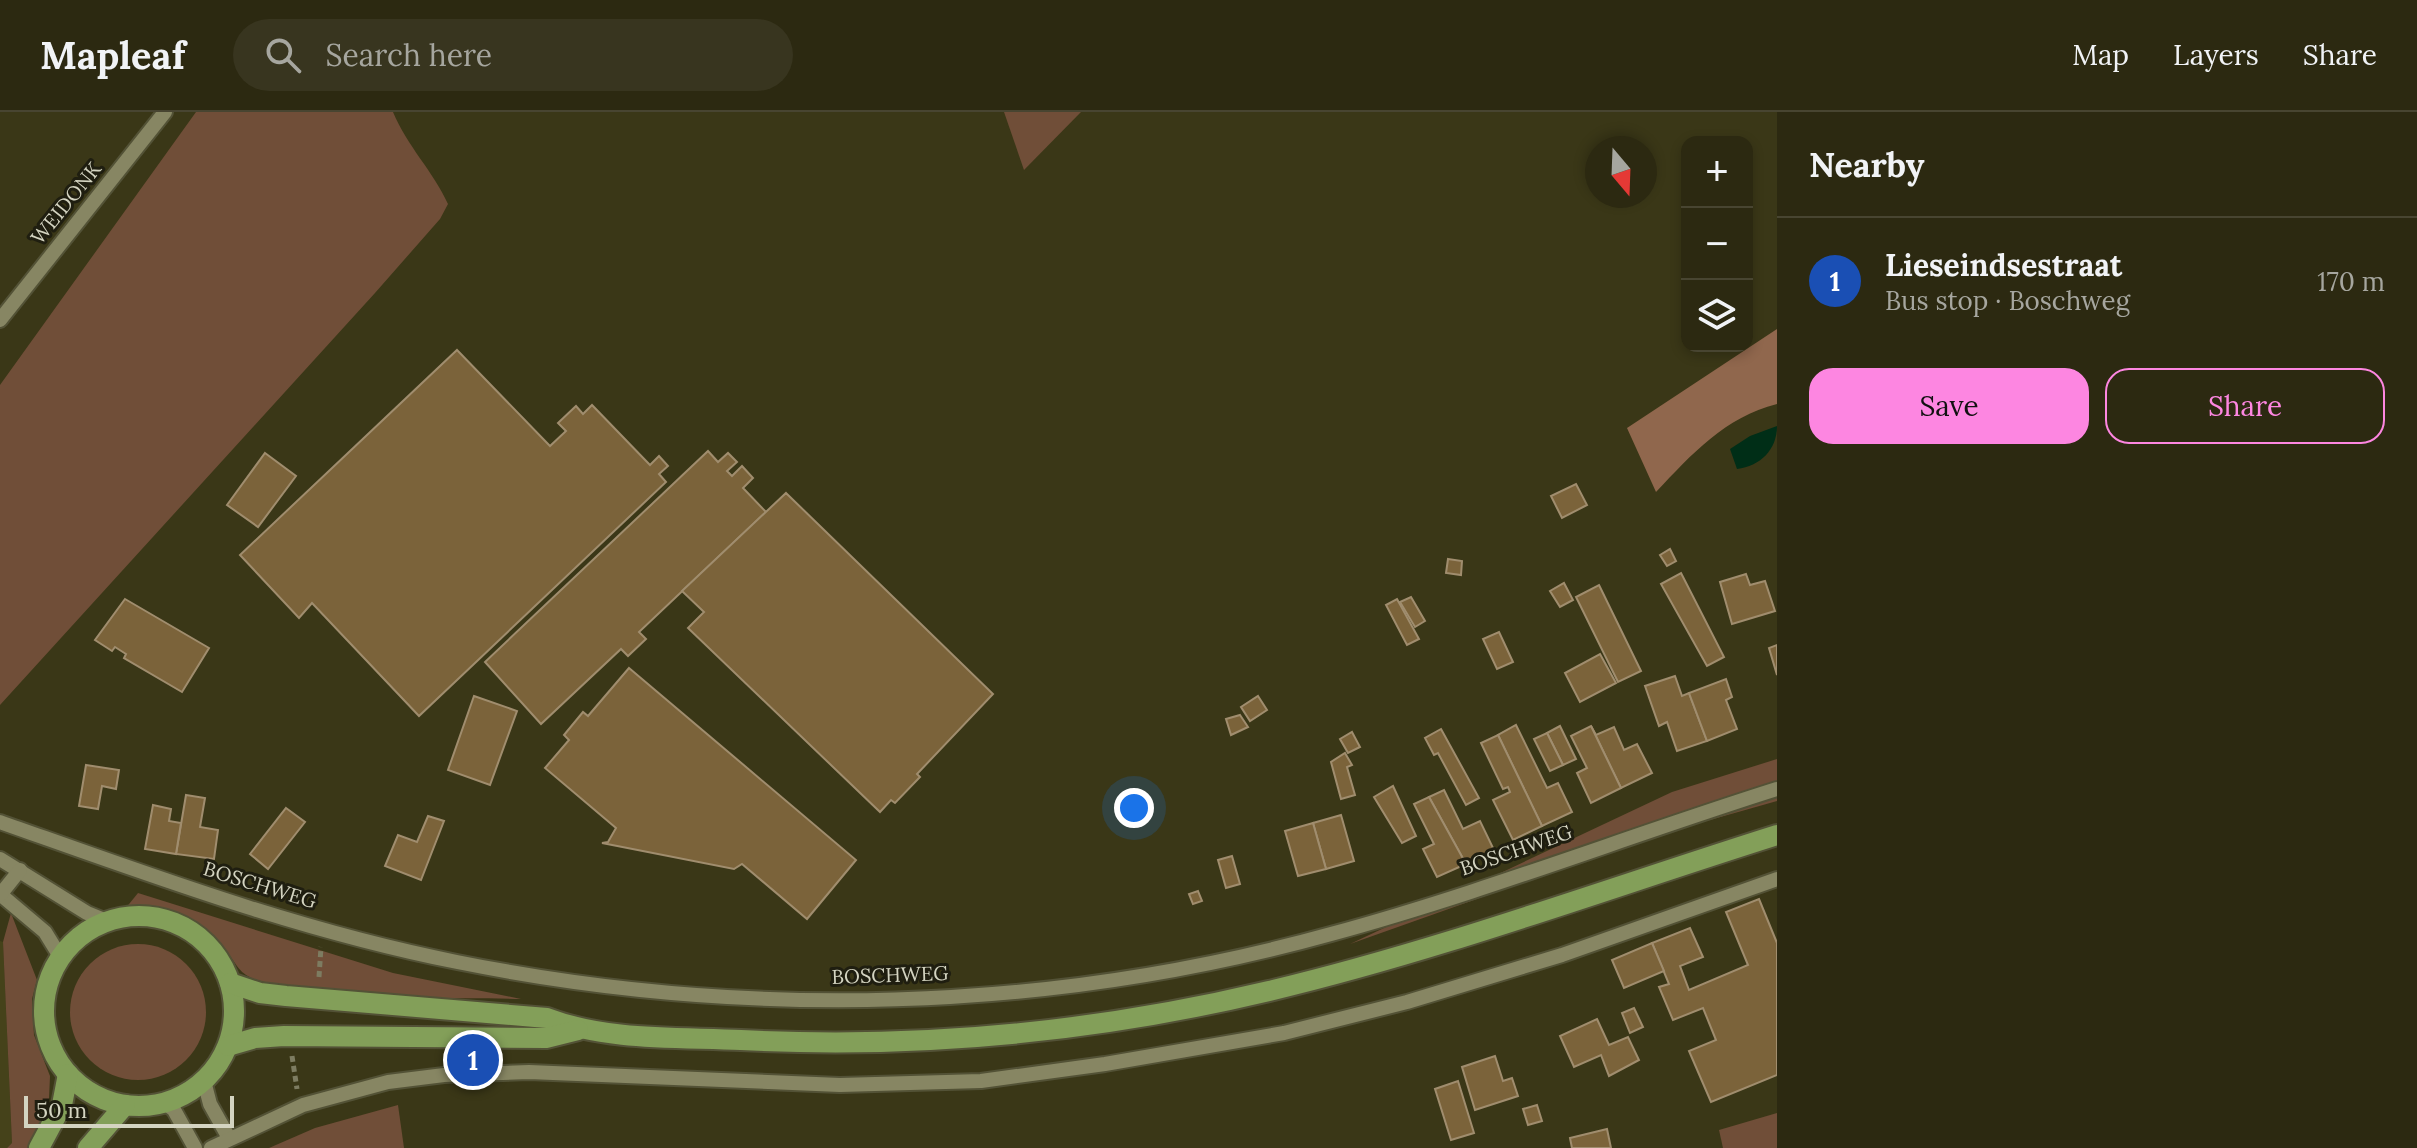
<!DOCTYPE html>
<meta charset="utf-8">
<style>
:root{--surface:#2c2911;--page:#38351f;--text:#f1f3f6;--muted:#a6a69f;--line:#484531;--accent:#fd86e1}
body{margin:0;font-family:Lora,serif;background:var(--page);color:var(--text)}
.controls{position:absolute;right:24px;top:24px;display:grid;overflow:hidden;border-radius:16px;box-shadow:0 4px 12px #0003}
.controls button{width:72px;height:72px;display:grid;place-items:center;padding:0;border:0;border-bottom:2px solid var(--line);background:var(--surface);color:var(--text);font:40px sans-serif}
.compass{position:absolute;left:1585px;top:24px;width:72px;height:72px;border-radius:50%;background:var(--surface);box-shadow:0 4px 12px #0003;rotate:161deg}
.scale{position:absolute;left:24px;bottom:20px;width:210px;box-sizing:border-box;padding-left:8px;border:4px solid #d4d4c1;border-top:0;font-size:22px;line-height:28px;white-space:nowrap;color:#d4d4c1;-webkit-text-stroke:6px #1f1e10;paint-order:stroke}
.you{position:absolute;left:1134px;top:696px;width:28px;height:28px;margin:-20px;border:6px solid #fff;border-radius:50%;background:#1a73e8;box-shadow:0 0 0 12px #1a73e833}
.badge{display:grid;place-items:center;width:52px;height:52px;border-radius:50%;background:var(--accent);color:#fff;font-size:26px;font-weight:700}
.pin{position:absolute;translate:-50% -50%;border:4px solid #fff;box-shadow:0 2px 8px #0006}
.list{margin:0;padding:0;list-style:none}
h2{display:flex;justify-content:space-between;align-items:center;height:104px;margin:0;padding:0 32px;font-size:34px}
h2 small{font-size:26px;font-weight:400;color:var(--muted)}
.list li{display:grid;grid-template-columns:52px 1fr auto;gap:24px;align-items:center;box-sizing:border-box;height:128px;padding:0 32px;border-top:2px solid var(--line)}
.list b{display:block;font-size:30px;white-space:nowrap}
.list p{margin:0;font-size:26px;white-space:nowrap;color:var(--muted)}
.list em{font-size:26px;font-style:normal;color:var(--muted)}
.actions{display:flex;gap:16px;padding:24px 32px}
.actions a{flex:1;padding:18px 0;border:2px solid var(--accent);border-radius:24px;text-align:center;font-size:28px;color:var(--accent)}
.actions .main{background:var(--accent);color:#111}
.icon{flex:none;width:44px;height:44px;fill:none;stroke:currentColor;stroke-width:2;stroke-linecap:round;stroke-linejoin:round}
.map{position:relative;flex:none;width:1777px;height:1036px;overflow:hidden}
header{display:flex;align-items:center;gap:48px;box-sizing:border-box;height:112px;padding:0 40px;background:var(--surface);border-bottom:2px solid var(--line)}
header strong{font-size:38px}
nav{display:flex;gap:44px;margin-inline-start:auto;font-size:28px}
.search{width:560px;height:72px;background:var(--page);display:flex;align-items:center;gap:20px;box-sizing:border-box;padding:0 28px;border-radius:44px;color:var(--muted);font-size:30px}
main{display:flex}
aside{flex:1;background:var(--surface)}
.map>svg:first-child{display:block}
.built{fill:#45421a}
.green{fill:#704e38}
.forest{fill:#90674d}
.water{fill:#002e17}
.building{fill:#7b633a;stroke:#a08d6e;stroke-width:2}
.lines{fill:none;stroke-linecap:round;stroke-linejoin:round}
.minor-casing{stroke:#535236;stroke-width:18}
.major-casing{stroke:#535236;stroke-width:24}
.path{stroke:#7d7c61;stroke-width:5;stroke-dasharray:6 4;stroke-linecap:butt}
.minor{stroke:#878663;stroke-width:14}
.major{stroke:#839f59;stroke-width:20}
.labels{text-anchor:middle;stroke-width:6;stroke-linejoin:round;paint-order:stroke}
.street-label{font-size:20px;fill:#d4d4c1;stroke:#1f1e10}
</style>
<header>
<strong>Mapleaf</strong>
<div class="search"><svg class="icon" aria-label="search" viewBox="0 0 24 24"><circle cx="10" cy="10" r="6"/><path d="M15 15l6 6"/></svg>Search here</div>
<nav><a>Map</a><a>Layers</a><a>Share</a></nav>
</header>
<main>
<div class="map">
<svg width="1777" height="1036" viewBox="0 0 1777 1036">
<rect width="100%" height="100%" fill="#3a3717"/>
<path class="built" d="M0 829 3 830 12 1031 7 1036H0Z"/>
<g class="green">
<path d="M196 0H393C407 34 433 59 448 92L440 107 375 181 0 593V273Z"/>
<path d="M1004 0H1081L1024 58Z"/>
<path d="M1777 647V689L1657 723 1350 832 1672 680Z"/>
<path d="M138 781 393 861 521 887C434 884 341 893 257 868 239 862 238 854 227 840 200 806 167 795 125 797Z"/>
<path d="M11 801 37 868 32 887 34 923 50 964 49 987 38 1020 27 1036H7L12 1031 3 830Z"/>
<circle cx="138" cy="900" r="68"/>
<path d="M398 993 404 1036H269L315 1016Z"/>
<path d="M1777 1001V1036H1723L1719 1018Z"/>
</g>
<path class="forest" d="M1777 217V292C1725 305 1692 342 1656 380L1627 316Z"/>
<path class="water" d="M1777 314C1777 338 1760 354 1737 357L1730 337 1750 324Z"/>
<g class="building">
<path d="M457 238 550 334 566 319 558 311 576 294 583 302 592 293 650 353 659 344 668 354 659 362 666 370 419 604 312 491 299 506 240 443Z"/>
<path d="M708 339 718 350 728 341 737 350 727 359 732 364 742 354 753 366 743 376 766 400 639 520 646 527 628 544 621 537 541 612 485 550Z"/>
<path d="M265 341 296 364 258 415 227 393Z"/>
<path d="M1576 372 1587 393 1562 406 1551 384Z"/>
<path d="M786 381 993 582 917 662 920 665 895 691 891 688 880 700 688 516 704 500 682 479Z"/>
<path d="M1670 437 1676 449 1667 454 1660 443Z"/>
<path d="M1448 447 1462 449 1461 463 1446 461Z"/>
<path d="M1681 461 1724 545 1707 554 1661 472Z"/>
<path d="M1746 462 1750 473 1765 469 1775 499 1732 512 1720 470Z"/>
<path d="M1564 471 1573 488 1560 495 1550 479Z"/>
<path d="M1599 473 1641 559 1618 570 1576 485Z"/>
<path d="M1411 485 1425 509 1415 515 1400 490Z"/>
<path d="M125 487 209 536 182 580 124 546 126 542 115 535 112 539 95 528Z"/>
<path d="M1397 487 1419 527 1407 533 1386 493Z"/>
<path d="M1499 520 1513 550 1497 557 1483 527Z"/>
<path d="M1777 533V563L1769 536Z"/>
<path d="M1600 542 1616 571 1580 590 1565 561Z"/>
<path d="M629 556 856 748 807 807 742 752 734 757 602 731 608 730 616 716 545 656 569 628 564 623 583 600 588 604Z"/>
<path d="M1675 564 1682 584 1689 581 1707 629 1677 639 1667 610 1659 614 1645 574Z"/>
<path d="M1726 567 1732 585 1726 588 1737 617 1707 629 1689 581Z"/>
<path d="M474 584 517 599 490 673 448 658Z"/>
<path d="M1258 584 1267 598 1250 609 1241 595Z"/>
<path d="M1240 603 1248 615 1231 623 1226 607Z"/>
<path d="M1516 613 1547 676 1558 671 1572 700 1542 714 1498 623Z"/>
<path d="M1560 614 1576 647 1563 653 1547 621Z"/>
<path d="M1591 614 1596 623 1614 615 1624 638 1637 632 1652 661 1621 676Z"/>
<path d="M1591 614 1621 676 1591 691 1577 661 1587 656 1571 624Z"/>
<path d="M1441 617 1479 686 1466 693 1438 641 1434 643 1425 626Z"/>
<path d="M1352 620 1360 635 1348 641 1340 627Z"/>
<path d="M1547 621 1563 653 1550 659 1534 627Z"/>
<path d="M1498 623 1542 714 1513 728 1493 688 1510 680 1508 675 1503 677 1481 631Z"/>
<path d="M1345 641 1352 653 1347 655 1355 683 1341 687 1331 650Z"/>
<path d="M86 653 119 658 116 677 102 674 98 697 79 694Z"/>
<path d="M1393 674 1416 724 1402 731 1374 685Z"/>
<path d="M1444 678 1463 717 1480 709 1494 738 1466 752 1429 685Z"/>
<path d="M186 683 205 686 200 715 218 718 214 747 176 742Z"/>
<path d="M1429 685 1466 752 1437 765 1423 737 1434 732 1414 692Z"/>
<path d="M153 693 171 697 169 709 181 711 176 742 145 737Z"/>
<path d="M286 696 305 710 268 757 250 742Z"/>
<path d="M1341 703 1354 749 1326 757 1313 711Z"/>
<path d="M428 704 444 709 421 768 385 754 398 723 417 730Z"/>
<path d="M1313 711 1326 757 1298 764 1285 719Z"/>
<path d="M1232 744 1240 772 1226 776 1218 748Z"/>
<path d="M1198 779 1202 789 1193 792 1189 782Z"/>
<path d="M1759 787 1777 831V963L1711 990 1689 939 1716 928 1703 896 1673 908 1659 875 1669 872 1652 831 1690 816 1703 845 1680 854 1689 878 1748 853 1726 800Z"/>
<path d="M1652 831 1664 859 1624 876 1612 848Z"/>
<path d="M1634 896 1643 915 1630 921 1622 901Z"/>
<path d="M1597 907 1609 933 1628 925 1639 948 1609 964 1601 943 1574 955 1560 924Z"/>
<path d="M1495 944 1503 969 1512 966 1518 984 1475 998 1462 955Z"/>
<path d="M1458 969 1474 1021 1451 1028 1435 977Z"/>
<path d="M1537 993 1542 1009 1528 1013 1523 997Z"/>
<path d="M1607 1017 1611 1036H1572L1570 1026Z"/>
</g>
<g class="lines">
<g class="minor-casing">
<g id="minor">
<path d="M0 208 165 0"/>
<path d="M0 710C150 763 300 819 457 850 745 908 1047 901 1331 822 1482 781 1628 724 1777 677"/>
<path d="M0 747 87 801 109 810"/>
<path d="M0 782 45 820 61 846"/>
<path d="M0 783 20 758"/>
<path d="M204 969 210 992 229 1026"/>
<path d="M165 991 174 998 195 1036"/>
<path d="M211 1036 303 993 388 970 444 963 529 960 840 973 981 969 1105 952 1284 921 1407 890 1562 843 1777 767"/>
</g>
</g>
<g class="major-casing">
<g id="major">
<circle cx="139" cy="899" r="95"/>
<path d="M230 871 260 881 286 884 547 906C607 929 678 925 741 928 917 937 1097 920 1269 879 1441 838 1609 776 1777 723"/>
<path d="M228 934 255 926 284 924 546 926 578 918"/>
<path d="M39 1036 62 993 68 962"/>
<path d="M88 1036 125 993"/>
</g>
</g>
<g class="path">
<path d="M319 865 321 835"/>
<path d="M292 944 297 977"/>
</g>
<use href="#minor" class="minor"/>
<use href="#major" class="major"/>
</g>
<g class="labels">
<g class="street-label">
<text transform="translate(66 91) rotate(-51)" y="7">WEIDONK</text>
<text transform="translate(1516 738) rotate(-19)" y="7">BOSCHWEG</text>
<text transform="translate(260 773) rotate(17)" y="7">BOSCHWEG</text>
<text transform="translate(890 863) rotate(-2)" y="7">BOSCHWEG</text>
</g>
</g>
</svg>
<div class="controls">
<button>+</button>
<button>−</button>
<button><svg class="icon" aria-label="layers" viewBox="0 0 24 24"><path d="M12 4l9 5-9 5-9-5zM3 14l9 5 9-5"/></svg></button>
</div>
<svg class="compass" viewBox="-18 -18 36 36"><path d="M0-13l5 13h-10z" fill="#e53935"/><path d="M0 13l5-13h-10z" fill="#a6a69f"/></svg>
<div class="scale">50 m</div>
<div class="you"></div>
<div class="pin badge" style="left:473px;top:948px;background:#1a4fb4">1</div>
</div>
<aside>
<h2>Nearby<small></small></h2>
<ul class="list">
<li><span class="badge" style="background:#1a4fb4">1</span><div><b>Lieseindsestraat</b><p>Bus stop · Boschweg</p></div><em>170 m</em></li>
</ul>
<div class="actions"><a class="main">Save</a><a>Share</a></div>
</aside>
</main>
